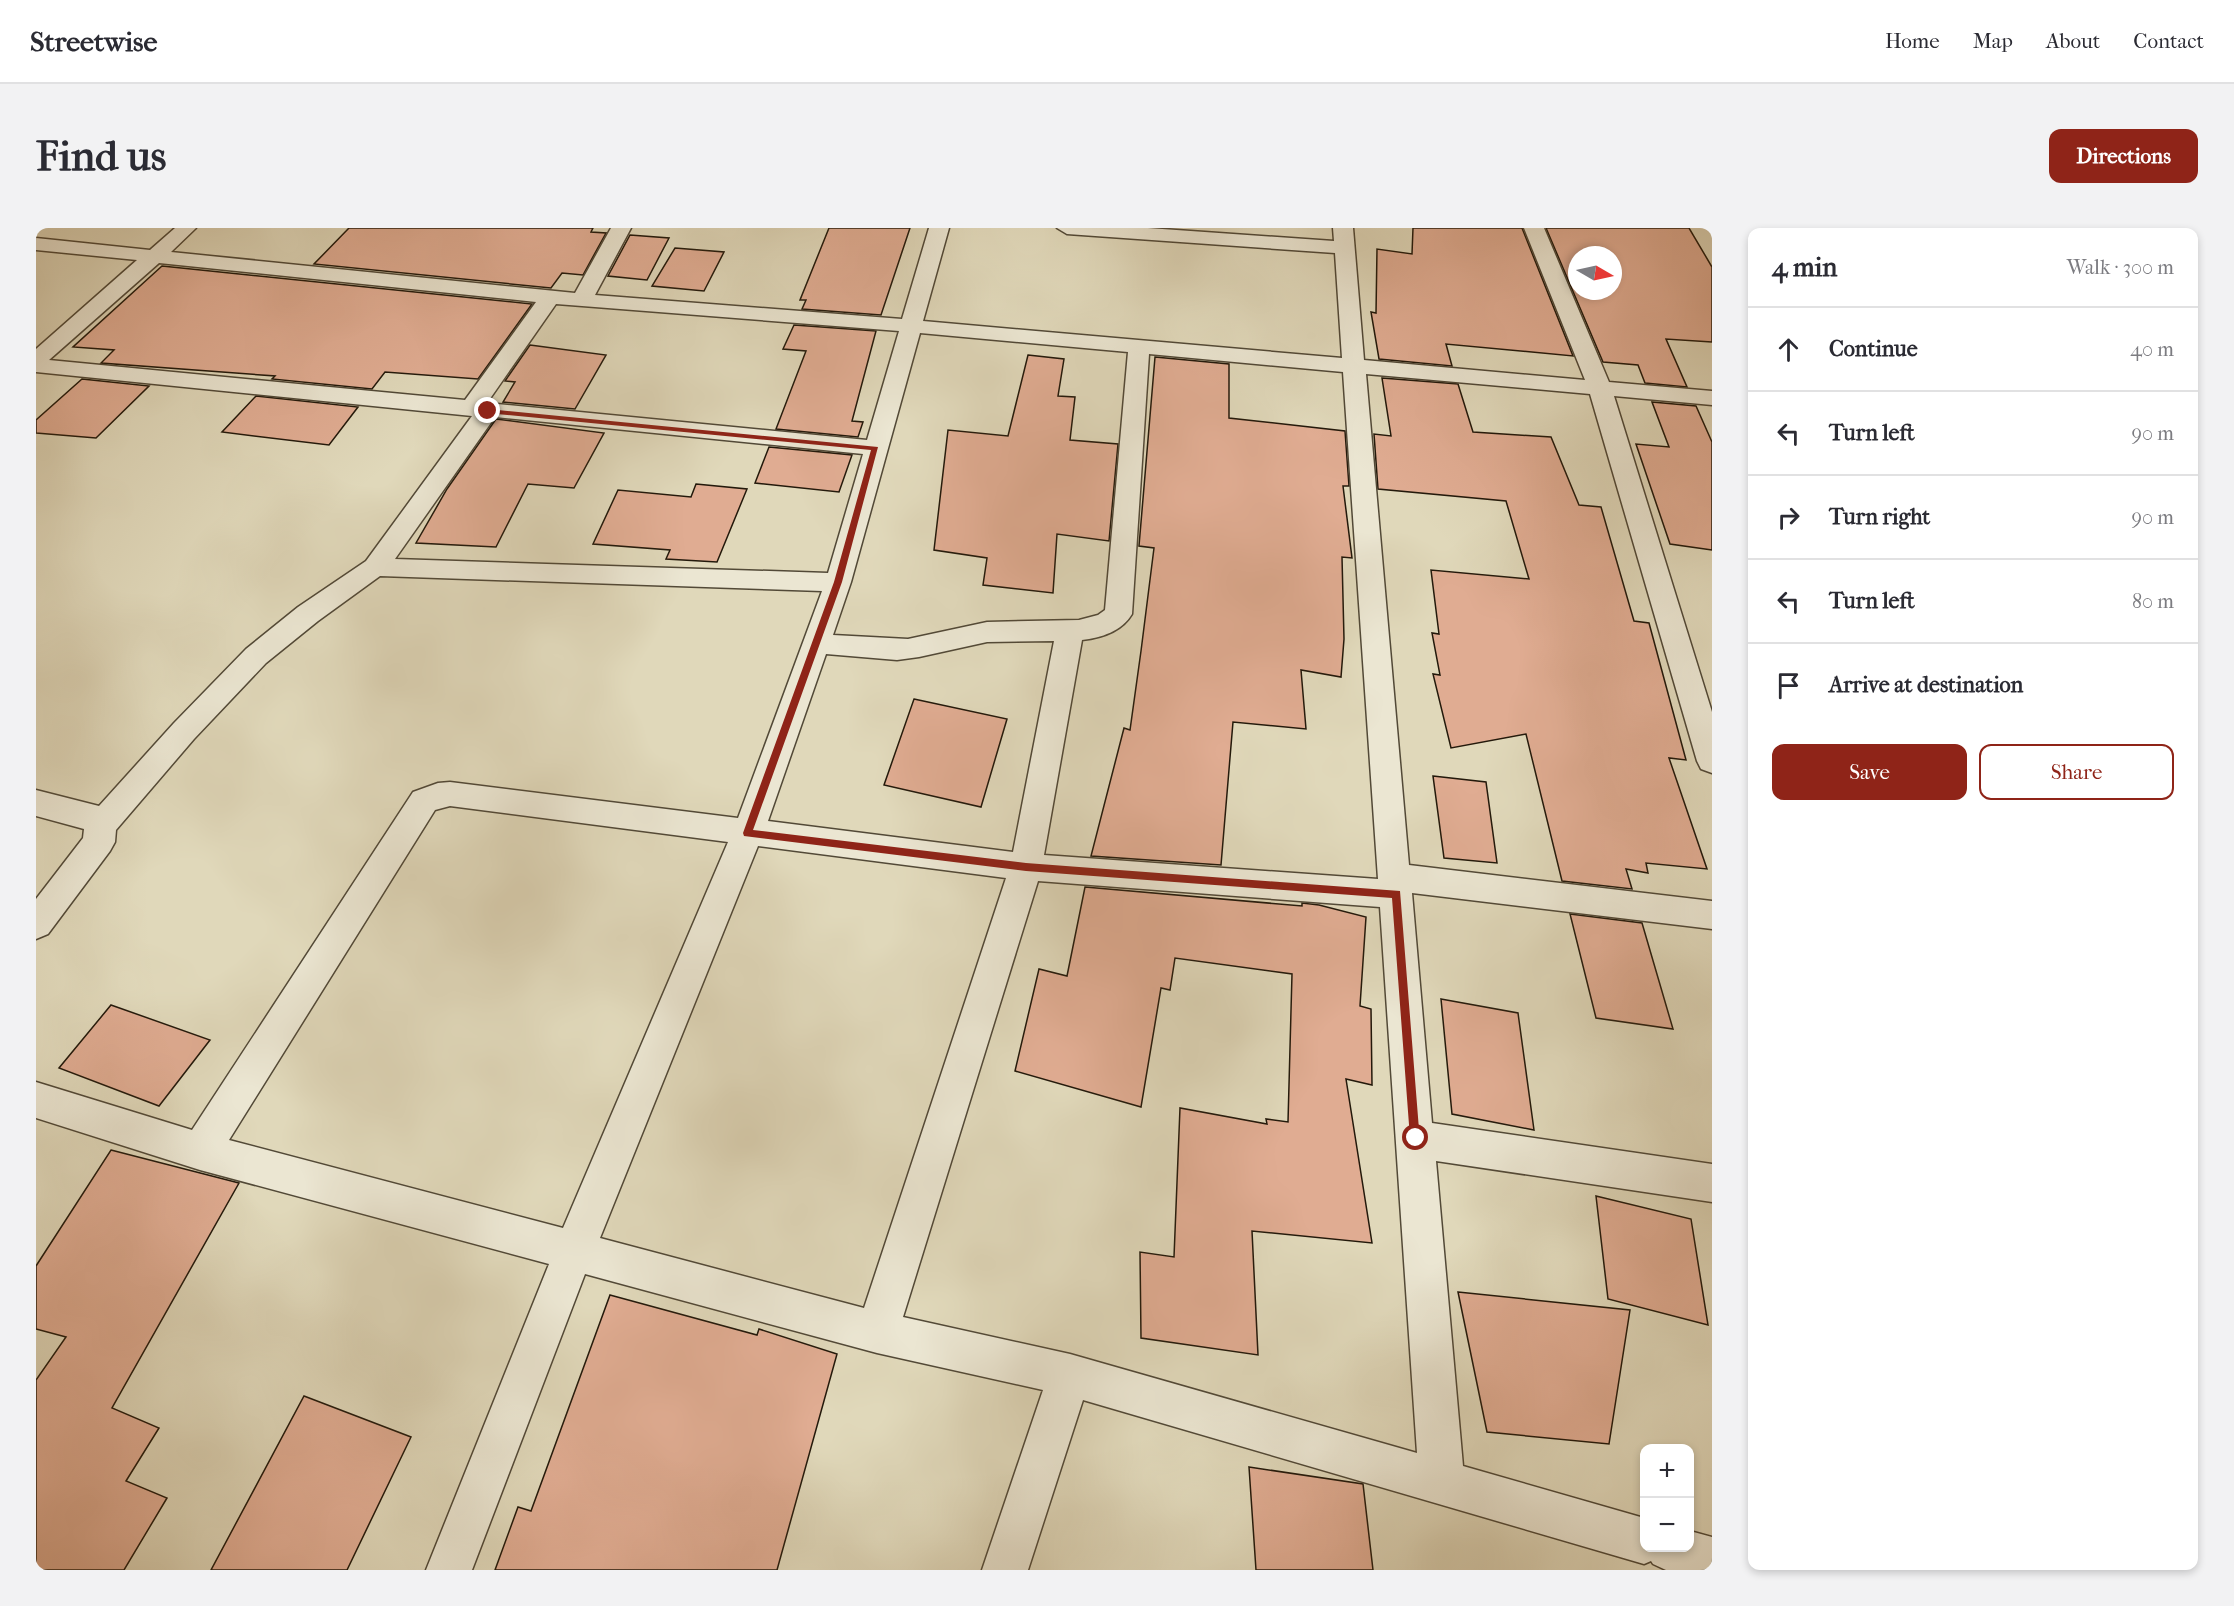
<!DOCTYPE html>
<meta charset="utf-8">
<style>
:root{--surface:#fff;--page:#f2f2f3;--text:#2b2b33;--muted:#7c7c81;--line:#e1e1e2;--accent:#8f2418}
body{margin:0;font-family:"IM FELL French Canon",serif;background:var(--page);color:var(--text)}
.controls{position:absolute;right:18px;bottom:18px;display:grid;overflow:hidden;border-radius:12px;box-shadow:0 3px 9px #0003}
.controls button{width:54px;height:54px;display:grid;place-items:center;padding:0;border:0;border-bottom:2px solid var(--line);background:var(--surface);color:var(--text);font:30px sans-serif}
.compass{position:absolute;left:1532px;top:18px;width:54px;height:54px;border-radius:50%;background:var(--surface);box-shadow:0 3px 9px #0003;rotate:99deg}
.stop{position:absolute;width:18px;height:18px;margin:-14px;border:4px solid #8f2418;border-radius:50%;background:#fff}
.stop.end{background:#8f2418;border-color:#fff;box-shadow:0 2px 6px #0008}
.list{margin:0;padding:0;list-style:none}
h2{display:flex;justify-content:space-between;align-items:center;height:78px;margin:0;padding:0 24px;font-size:26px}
h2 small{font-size:20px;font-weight:400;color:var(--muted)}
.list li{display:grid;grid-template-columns:39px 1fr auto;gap:18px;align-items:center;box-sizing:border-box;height:84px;padding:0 24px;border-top:2px solid var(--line)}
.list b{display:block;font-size:22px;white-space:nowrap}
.list em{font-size:20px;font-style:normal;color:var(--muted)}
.actions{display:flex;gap:12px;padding:18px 24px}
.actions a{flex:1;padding:14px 0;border:2px solid var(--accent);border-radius:12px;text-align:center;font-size:21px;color:var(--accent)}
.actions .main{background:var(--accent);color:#fff}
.icon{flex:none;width:33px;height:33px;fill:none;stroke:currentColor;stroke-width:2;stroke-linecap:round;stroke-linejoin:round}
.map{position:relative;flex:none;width:1676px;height:1342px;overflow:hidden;border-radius:12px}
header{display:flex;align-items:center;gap:36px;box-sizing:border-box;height:84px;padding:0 30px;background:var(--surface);border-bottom:2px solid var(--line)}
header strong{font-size:28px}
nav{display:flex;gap:33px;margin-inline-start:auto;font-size:21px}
.intro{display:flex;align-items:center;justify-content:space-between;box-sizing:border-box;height:144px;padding:0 36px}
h1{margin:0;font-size:42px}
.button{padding:15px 27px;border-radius:12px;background:var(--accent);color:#fff;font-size:21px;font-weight:700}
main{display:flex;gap:36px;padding:0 36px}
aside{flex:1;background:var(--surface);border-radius:12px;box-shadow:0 3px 9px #0003}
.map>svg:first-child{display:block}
.building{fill:#e0ac92;stroke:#23190b;stroke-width:1.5;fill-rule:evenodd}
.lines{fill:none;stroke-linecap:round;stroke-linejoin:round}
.street-casing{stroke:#524937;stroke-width:3}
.street{fill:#ebe6d2;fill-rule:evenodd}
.route{fill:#8f2418}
</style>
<header>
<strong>Streetwise</strong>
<nav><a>Home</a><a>Map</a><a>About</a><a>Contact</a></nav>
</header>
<div class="intro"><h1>Find us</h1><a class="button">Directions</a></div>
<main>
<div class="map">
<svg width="1676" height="1342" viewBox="0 0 1676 1342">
<rect width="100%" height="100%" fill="#e0d8ba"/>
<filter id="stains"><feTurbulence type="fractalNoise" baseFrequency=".00333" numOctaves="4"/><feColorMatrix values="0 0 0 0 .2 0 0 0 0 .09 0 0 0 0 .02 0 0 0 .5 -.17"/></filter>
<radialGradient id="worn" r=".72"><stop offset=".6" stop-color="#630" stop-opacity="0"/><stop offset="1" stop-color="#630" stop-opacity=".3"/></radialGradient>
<g class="building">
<path d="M313 0H557L555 4 570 5 547 47 526 45 515 60 278 36Z"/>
<path d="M793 0H874L845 87 766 81 770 72H764Z"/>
<path d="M1377 0H1486L1537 128 1410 116 1416 138 1343 131 1335 84 1340 85 1341 21 1376 26Z"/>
<path d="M1510 0H1653L1676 39V114L1630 111 1651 159 1609 155 1602 137 1567 134ZM1541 27H1577V63H1541Z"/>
<path d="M594 7 633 10 611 52 572 48Z"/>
<path d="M639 20 688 24 668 63 616 58Z"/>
<path d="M126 38 496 76 442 151 349 144 336 161 236 151 239 148 65 135 78 122 37 119Z"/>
<path d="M758 97 840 103 816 193 827 194 822 209 740 201 770 123 747 121Z"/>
<path d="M494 117 570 127 539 181 467 174 479 154 469 153Z"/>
<path d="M992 127 1028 131 1022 168 1039 169 1034 212 1082 216 1073 313 1021 306 1017 365 947 357 951 330 898 322 912 202 972 208Z"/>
<path d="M1119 129 1193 136V190L1309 203 1313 258H1307L1316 330 1306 329 1308 411 1305 449 1265 442 1270 501 1197 494 1185 637 1055 628 1088 500 1094 502 1105 423 1118 320 1103 318Z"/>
<path d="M1346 150 1422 156 1437 204 1515 209 1543 277 1565 279 1598 393 1613 395 1650 532 1633 530 1671 641 1610 635 1612 645 1590 641 1596 661 1526 653 1490 506 1415 520 1397 446 1404 447 1396 405 1403 406 1395 342 1493 351 1470 273 1342 261 1338 206 1355 208Z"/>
<path d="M46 151 113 158 60 210 0 205V192Z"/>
<path d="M220 168 322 179 293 217 186 204Z"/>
<path d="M1616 174 1660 178 1676 214V322L1634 316 1600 216 1633 219Z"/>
<path d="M460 191 568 205 538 260 492 256 460 319 380 315 411 261Z"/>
<path d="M733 219 816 227 803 264 719 255Z"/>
<path d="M660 256 711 261 681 334 630 331 634 322 557 316 582 262 655 269Z"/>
<path d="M878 471 971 491 945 579 848 557Z"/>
<path d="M1397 548 1450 554 1461 635 1408 630Z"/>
<path d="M1049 659 1266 678V675L1283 677 1330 689 1324 778 1335 781 1336 857 1310 851 1336 1015 1216 1003 1222 1127 1105 1110 1104 1024 1138 1029 1144 880 1231 896 1230 891 1252 894 1256 746 1139 730 1134 762 1125 760 1105 879 979 843 1003 741 1031 748Z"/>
<path d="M1534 686 1606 695 1637 801 1560 790Z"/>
<path d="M1405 771 1482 785 1498 902 1416 886Z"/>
<path d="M75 777 174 812 123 878 23 840Z"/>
<path d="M75 922 203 955 76 1180 123 1200 90 1253 131 1270 88 1342H0V1152L30 1109 0 1101V1038Z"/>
<path d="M1560 968 1655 991 1672 1097 1572 1071Z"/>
<path d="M1422 1064 1594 1082 1573 1216 1451 1204Z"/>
<path d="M574 1067 721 1107 723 1101 801 1126 741 1342H459L482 1279 495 1283Z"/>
<path d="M268 1168 375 1209 311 1342H175Z"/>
<path d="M1213 1239 1327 1256 1337 1342H1220Z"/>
</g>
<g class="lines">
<g class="street-casing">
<path id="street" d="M139 0H160L135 24 539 65 575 0H595L559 67 866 91 893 0H913L887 93 1306 130 1299 25 1031 6 1021 0H1112L1298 13 1297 0H1317L1328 132 1549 152 1488 0H1508L1573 154 1676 163V177L1578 168 1676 484V545L1665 541 1661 533 1554 166 1330 146 1373 637 1676 673V701L1376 665 1396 895 1676 936V974L1400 933 1427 1238 1608 1290V1320H1654V1303L1676 1309V1342H1630L1617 1336 1615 1333 1608 1336 1047 1172 992 1342H946L1007 1162 841 1125 549 1046 436 1342H390L513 1036 164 942 0 890V854L156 902 377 564 402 555 414 554 702 590 786 363 344 348 282 393 230 435 158 511 80 602 79 614 74 623 12 706 0 711V671L47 610 48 601 0 588V562L63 578 138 495 210 421 262 379 330 333 436 188 0 144V121L101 32 0 22V10L114 22ZM123 35 500 74 429 172 13 132ZM520 76 546 78 863 103 831 212 451 175ZM884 105 1092 124 1069 382 1062 387 1043 392 951 394 872 411 797 407 815 354ZM1113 126 1307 144 1342 651 1008 627 1046 412C1065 410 1086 403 1096 386ZM459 189 827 226 792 345 359 331ZM1018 413 977 624 732 593 790 426 861 432 883 429 951 414ZM414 578 692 614 527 1000 193 912 399 582ZM722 618 970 650 828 1080 564 1010ZM1002 653 1344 679 1381 1225 1034 1126 867 1089Z"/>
</g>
<use href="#street" class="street"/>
</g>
<path class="route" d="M452 181 842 219 806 354 717 602 990 635 1364 663 1384 914H1376L1374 910 1356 670 990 643 708 608 707 605 798 354 835 222 450 185Z"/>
<rect width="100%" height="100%" filter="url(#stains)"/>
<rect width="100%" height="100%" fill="url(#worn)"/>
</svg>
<div class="controls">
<button>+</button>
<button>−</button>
</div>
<svg class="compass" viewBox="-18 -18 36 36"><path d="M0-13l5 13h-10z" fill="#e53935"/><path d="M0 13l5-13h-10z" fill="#7c7c81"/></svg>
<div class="stop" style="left:1380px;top:910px"></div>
<div class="stop end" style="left:452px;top:183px"></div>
</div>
<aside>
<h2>4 min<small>Walk · 300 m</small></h2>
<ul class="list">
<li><svg class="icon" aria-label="ahead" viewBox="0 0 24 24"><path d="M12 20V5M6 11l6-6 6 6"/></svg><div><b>Continue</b></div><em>40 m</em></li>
<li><svg class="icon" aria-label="left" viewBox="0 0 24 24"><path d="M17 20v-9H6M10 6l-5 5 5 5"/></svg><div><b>Turn left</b></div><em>90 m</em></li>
<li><svg class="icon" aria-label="right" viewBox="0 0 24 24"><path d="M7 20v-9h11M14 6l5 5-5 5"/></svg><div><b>Turn right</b></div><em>90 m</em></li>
<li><svg class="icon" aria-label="left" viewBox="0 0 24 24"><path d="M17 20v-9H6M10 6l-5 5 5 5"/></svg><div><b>Turn left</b></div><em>80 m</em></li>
<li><svg class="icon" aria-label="arrive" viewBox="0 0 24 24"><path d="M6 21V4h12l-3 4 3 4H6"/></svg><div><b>Arrive at destination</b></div></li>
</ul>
<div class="actions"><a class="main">Save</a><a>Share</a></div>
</aside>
</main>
